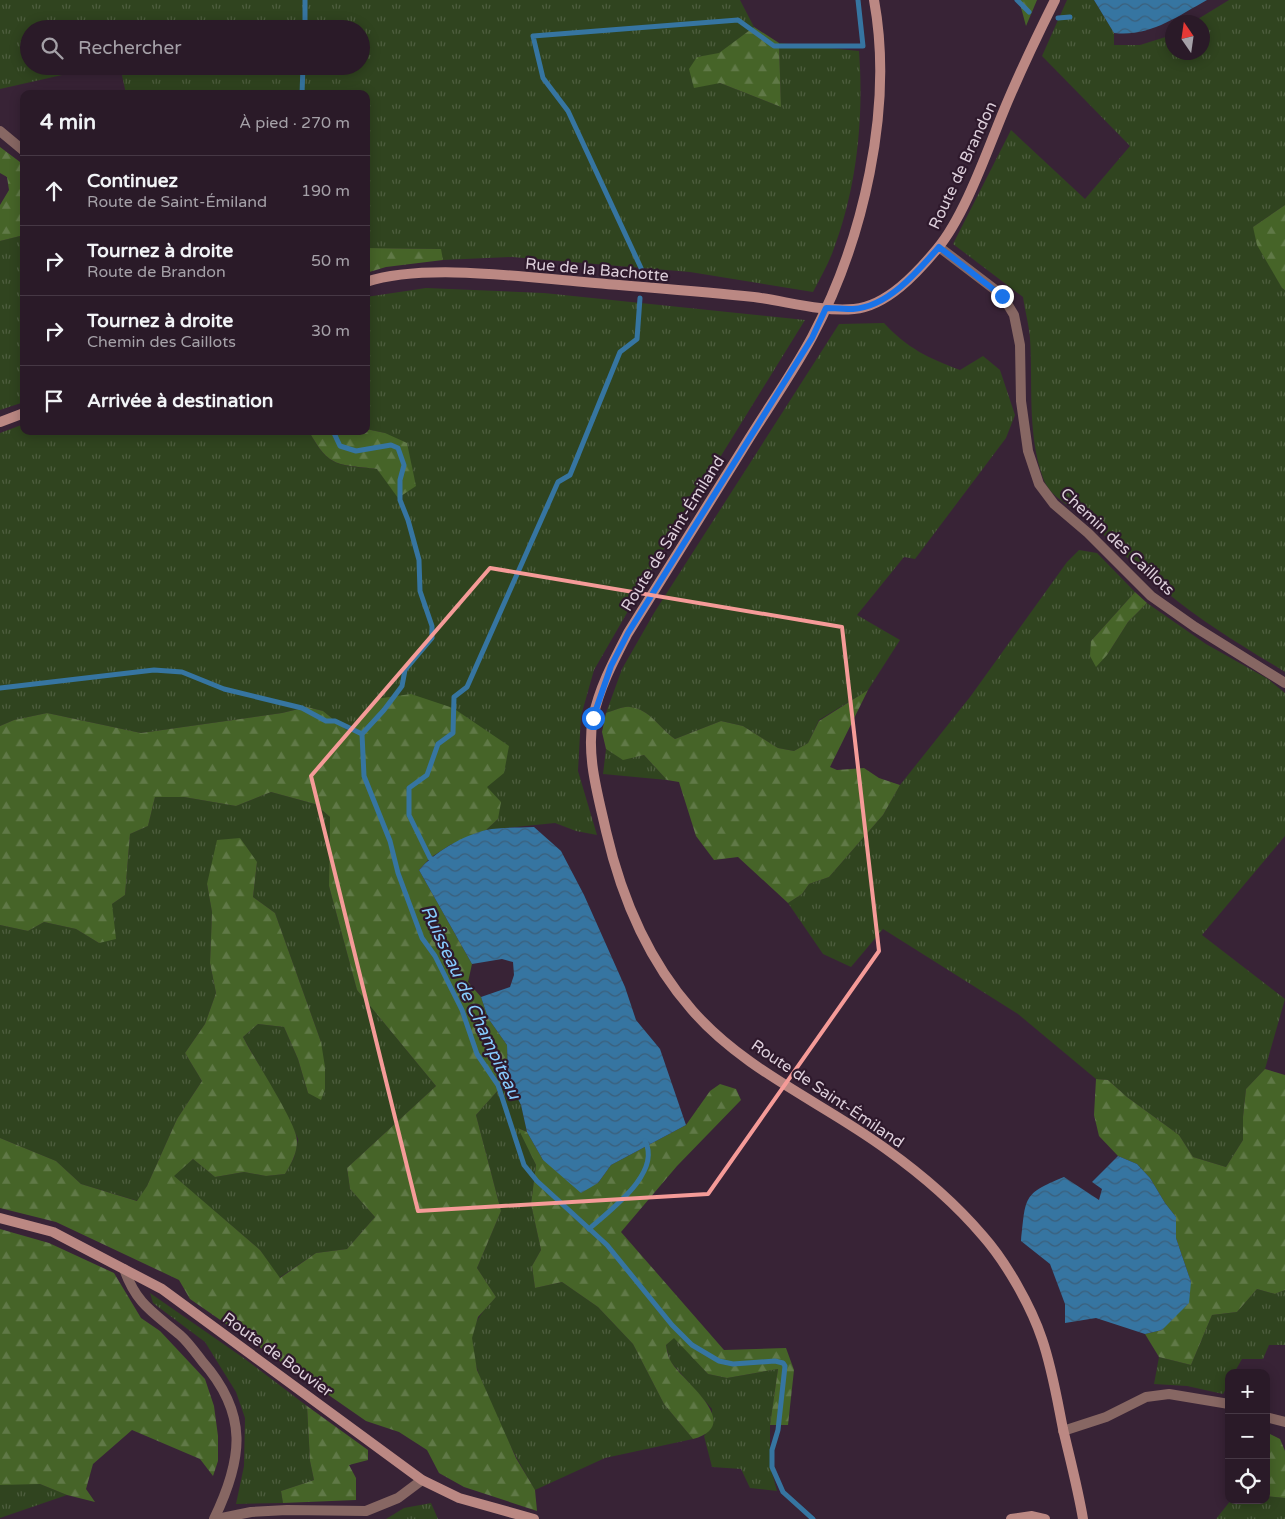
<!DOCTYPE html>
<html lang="fr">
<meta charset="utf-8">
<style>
:root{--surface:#2a1a28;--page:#322330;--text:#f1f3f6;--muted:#a5a1a8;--line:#463845}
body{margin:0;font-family:"Varela Round",sans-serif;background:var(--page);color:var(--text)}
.controls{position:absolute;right:15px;bottom:15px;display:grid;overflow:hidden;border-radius:10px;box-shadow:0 2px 12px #0003}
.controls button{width:45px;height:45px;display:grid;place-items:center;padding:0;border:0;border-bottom:1px solid var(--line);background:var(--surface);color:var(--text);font:25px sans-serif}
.compass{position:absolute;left:1165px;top:15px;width:45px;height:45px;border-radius:50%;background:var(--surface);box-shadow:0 2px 12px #0003;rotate:347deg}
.stop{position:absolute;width:15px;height:15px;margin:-11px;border:4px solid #1a73e8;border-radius:50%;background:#fff}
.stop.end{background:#1a73e8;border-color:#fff;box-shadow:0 1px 5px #0008}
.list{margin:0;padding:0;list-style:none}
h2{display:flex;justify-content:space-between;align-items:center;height:65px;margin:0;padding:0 20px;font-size:21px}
h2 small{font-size:16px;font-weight:400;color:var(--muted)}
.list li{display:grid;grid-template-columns:32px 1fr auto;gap:15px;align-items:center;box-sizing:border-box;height:70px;padding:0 20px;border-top:1px solid var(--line)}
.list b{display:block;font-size:19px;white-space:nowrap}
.list p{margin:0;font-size:16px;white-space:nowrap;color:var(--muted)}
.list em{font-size:16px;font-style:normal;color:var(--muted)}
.icon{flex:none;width:28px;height:28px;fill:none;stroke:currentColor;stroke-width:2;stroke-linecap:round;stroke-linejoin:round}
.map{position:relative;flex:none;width:1285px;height:1519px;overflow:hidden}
.search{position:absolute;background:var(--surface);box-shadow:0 2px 12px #0003;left:20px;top:20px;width:350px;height:55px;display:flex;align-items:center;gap:12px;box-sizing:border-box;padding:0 18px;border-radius:28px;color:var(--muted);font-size:19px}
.panel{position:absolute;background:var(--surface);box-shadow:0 2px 12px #0003;left:20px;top:90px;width:350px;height:345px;border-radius:10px}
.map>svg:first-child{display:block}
.grass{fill:url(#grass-tufts)}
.forest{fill:url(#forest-firs)}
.water{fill:url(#water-waves)}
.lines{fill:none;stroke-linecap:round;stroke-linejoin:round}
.stream{stroke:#3675a1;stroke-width:5}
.street{stroke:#876763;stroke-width:10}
.secondary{stroke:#bb8883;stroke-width:10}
.route{stroke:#1a73e8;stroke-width:6}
.marked{fill:none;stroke:#f59b98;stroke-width:4;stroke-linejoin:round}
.labels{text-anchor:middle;stroke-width:4.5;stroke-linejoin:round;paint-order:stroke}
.street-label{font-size:16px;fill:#ddcfdb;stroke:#2e192c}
.water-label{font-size:18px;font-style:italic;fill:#87cbfe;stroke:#2e192c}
</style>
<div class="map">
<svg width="1285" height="1519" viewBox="0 0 1285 1519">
<defs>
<pattern id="grass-tufts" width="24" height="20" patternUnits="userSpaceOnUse" patternTransform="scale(1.25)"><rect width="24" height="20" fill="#30441f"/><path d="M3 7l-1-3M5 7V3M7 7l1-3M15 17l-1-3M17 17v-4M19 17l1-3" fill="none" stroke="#4e5e3f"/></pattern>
<pattern id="forest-firs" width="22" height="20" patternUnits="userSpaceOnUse" patternTransform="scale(1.25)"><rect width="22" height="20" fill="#466428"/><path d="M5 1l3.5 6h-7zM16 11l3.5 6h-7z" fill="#607947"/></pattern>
<pattern id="water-waves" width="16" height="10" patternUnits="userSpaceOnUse" patternTransform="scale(1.25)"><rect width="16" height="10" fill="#3675a1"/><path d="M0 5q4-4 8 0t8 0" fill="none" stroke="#3b5f7b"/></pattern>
</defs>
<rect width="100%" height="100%" fill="#382336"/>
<g class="grass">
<path d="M0 0H740L754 27 719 54 697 57 720 83 781 107 779 43 859 51C864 118 857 188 833 251 828 265 820 278 813 292L690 272 512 257 443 260 440 249 366 248V94H126L120 66H361V29H29V66H102L0 89Z"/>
<path d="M1067 0H1094L1114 33V45H1140L1172 35V52H1202V22H1193L1229 0H1285V205L1253 227 1282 288 1285 290V672C1244 647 1202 622 1165 591 1137 569 1113 543 1087 519 1072 506 1050 498 1043 478 1027 433 1033 385 1030 338 1029 325 1025 311 1023 297L953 244 1011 130 1085 199 1130 146 1042 56Z"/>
<path d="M24 227V402L0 410V241L20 236Z"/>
<path d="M426 288 544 293 805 320 669 540 594 670 581 716 578 771 597 835 576 831 555 823 486 830 498 819 375 699 349 732 323 711 307 707 282 713 141 733 47 713 14 720 0 726V433L24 424V431H309C328 468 339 465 377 469L388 482 385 433 366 429V297Z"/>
<path d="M884 323C907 348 928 358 960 370L983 356 1000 370 1015 415 1006 438 915 559 904 557 857 615 900 640 868 690 819 720 808 743 794 751 778 748 743 726 721 721 675 739C660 729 650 709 630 707 623 706 613 711 606 713L622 669 654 613 839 324Z"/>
<path d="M1079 550 1097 553 1135 592 1091 641 1107 655 1128 622 1147 603 1206 644 1268 679 1285 693V836L1202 935 1285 999 1265 1069 1246 1089 1243 1117V1140L1226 1167 1193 1157 1179 1135 1127 1097 1108 1080 1096 1079 1018 1014 883 929 851 967 823 954 788 903 802 894 809 884 829 877 883 815 900 785 970 697 1067 562Z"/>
<path d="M606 749 623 759 644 755 667 780 603 774Z"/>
<path d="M271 792 315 804 330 817 329 886 357 990 436 1086 347 1168 350 1189 375 1217 347 1249 316 1253 279 1278 260 1250 173 1176 193 1159 215 1177 244 1172 266 1176 285 1174 294 1158 298 1139 284 1109 243 1037 258 1024 284 1027 298 1059 308 1093 321 1042 275 913 253 897 257 862 207 884 212 912 210 963 216 993 205 1024 185 1053 202 1081 177 1119 147 1186 138 1201 81 1184 56 1161 0 1138V925L28 931 44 922 76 929 99 943 112 904 125 895 130 834 148 826 155 797H184L236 806Z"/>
<path d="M508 1079 521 1105 527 1132 519 1128 536 1165 531 1204 541 1250 532 1266 535 1288 562 1282 598 1307 633 1344 664 1404 693 1439 605 1458 535 1490C515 1456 471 1376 472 1339 472 1322 485 1309 496 1297L477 1268 501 1211 476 1115Z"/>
<path d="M1257 1289 1275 1294 1285 1290V1345H1269L1263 1359H1242L1234 1373H1229V1383L1223 1394 1187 1386 1154 1384 1159 1357 1191 1365 1212 1315 1237 1312Z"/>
<path d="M150 1293 245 1359 307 1406 310 1461 314 1480 281 1491 283 1503 236 1504 244 1466 245 1418 236 1392 205 1342 153 1303Z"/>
<path d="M674 1337 708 1374 727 1378 778 1369 770 1425V1465L777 1491 750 1488 741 1469 712 1467 704 1436 711 1427 712 1409 670 1361 666 1345Z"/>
<path d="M14 1483 40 1484 67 1495 0 1518V1485Z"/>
<path d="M1266 1496 1285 1498V1519H1216L1231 1500H1266Z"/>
<path d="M431 1503 438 1519H386L404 1508Z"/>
</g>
<g class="forest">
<path d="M1019 0H1037L1026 26Z"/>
<path d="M754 27 779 43 781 107 720 83 694 88 689 69 697 57 719 53Z"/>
<path d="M0 147 20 162 24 168V227L20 236 0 241V205L9 190 7 177 0 173Z"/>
<path d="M1285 205V290L1282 288 1257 245 1253 227Z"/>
<path d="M366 248 441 249 443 260 386 267 366 273Z"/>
<path d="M366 429 385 433 407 443 416 486 398 498 377 469C339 464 329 469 309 431H366Z"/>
<path d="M1135 592 1147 603 1128 622 1107 655 1096 667 1090 656 1091 641Z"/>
<path d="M868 690 830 767 837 770 864 768 879 778 900 785 883 815 829 877 809 884 802 894 788 903 738 857 714 860 696 836 679 782 667 780 644 755 623 760 606 749 602 732 606 713C613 711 623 706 630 707 650 709 660 729 675 739L721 721 743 726 778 748 794 751 808 743 819 721Z"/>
<path d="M411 694 453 708 509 746 504 773 487 787 501 802 498 819 486 830 450 845 430 858 419 870 472 964 468 982 481 997 488 1018 507 1045 508 1079 476 1115 501 1211 477 1268 496 1297 478 1317 472 1338 477 1370 516 1458 535 1490 537 1511 464 1487 439 1473 427 1450 399 1432 366 1421 190 1299 179 1280 56 1222 0 1208V1138L56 1161 81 1184 137 1201 147 1186 177 1119 202 1081 185 1053 205 1024 216 993 210 963 212 912 207 884 217 840 240 838 257 862 253 897 275 913 321 1042 325 1067V1089L321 1100 308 1093 298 1059 284 1027 258 1024 243 1037C253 1057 298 1125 297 1141 297 1154 291 1164 285 1174L266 1176 244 1172 215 1177 193 1159 174 1176 260 1250 280 1278 316 1253 347 1249 375 1217 350 1189 347 1168 436 1086 357 990 329 886 330 817 315 804 271 792 236 806 184 797H155L148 826 130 834 125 895 112 904 116 939 99 943 76 929 44 922 28 931 0 925V726L14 720 47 713 141 733 282 713 307 707 323 711 349 732 375 699Z"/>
<path d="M1265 1069 1285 1075V1290L1275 1294 1257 1289 1237 1312 1212 1315 1191 1365 1159 1357 1145 1334 1162 1330 1191 1282 1176 1238V1217L1165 1203 1150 1178 1137 1164 1118 1156 1099 1136 1094 1115 1096 1079 1108 1080 1127 1097 1179 1135 1193 1157 1226 1167 1243 1140V1117L1246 1089Z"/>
<path d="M720 1084 736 1089 741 1100 677 1166 621 1232 724 1350 786 1348 794 1370 788 1425H770L778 1369 727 1378 708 1374 674 1338 666 1345C667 1350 668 1356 670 1360 681 1381 746 1424 693 1439L664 1404 633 1344 598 1307 562 1282 535 1288 532 1266 541 1250 531 1204 536 1165 518 1128 527 1132 543 1160 598 1183 611 1165 686 1125 710 1091Z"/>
<path d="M0 1229 49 1243 114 1273 141 1318 160 1331 205 1379 214 1406 218 1436V1461L213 1476 200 1459 132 1430 93 1464 86 1489 95 1502 67 1495 40 1484 0 1485Z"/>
<path d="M307 1406 368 1450V1460L349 1465 356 1478V1500L283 1503 281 1491 314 1480 310 1461Z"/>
<path d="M1266 1432 1280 1439 1285 1451V1498L1266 1496Z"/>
</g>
<g class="water">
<path d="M1094 0H1207C1176 17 1150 37 1114 33Z"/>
<path d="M534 827 561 851 584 895 625 987 636 1020 660 1049 686 1125 611 1165 598 1183 581 1193 543 1160 527 1132 521 1105 508 1079 507 1045 488 1018 481 997 510 987 514 975 513 962 502 959 472 964 419 870C435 852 462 836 486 830 501 827 518 828 534 827Z"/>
<path d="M1118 1156 1137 1164 1150 1178 1165 1203 1176 1217V1238L1191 1282 1189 1303 1162 1330 1145 1334 1096 1318 1065 1323V1304L1050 1264 1021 1241C1026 1197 1022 1194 1064 1177L1099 1200 1102 1189 1092 1182Z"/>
</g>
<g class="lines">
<g class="stream">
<path d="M305 0V29"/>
<path d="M1017 0 1029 12"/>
<path d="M1058 18 1070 17"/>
<path d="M302 94 303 66"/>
<path d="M641 268 568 111 543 78 533 36 738 20 774 46H863L858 0"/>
<path d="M333 431 340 446 356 451 391 445 398 448 404 465 400 480V500L408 520 419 560 420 591 432 626V638L405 670 402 686 384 710 362 734 364 776 390 841 398 873 422 938 435 956 462 1010 477 1054 498 1085 524 1165 537 1181 607 1245 672 1325 692 1345 719 1361 733 1364 775 1361 783 1363 785 1366 778 1430 772 1450V1467L783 1492 813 1519"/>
<path d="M0 688 154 670 182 672 224 689 302 708 326 721H335L362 734"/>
<path d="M436 861 430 858 409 815V788L427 775 438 744 453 733 454 697 467 687 558 482 570 475 620 352 637 339 640 298"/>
<path d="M589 1229C610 1210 662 1173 645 1141"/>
</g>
<g class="street">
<path d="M0 131 24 151"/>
<path d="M939 247 1002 295 1014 315 1020 345 1021 401 1028 451 1039 484 1054 504 1088 533 1151 596 1195 627 1285 683"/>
<path d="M124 1269C137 1305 153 1312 180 1335 188 1342 195 1352 202 1361 249 1414 243 1459 214 1519"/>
<path d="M1266 1417 1285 1422"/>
<path d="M1063 1431 1106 1417 1146 1397 1169 1394 1229 1404"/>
<path d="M217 1519 251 1512 287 1510 366 1511 398 1498 422 1480"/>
</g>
<g class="secondary">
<path d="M874 0C894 108 863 241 812 337 791 376 765 412 742 450 704 511 666 572 628 633 614 660 599 688 593 718 586 756 598 795 606 831 621 896 648 960 692 1010 745 1071 822 1102 886 1149 921 1174 955 1203 983 1236 1006 1262 1031 1306 1042 1339 1052 1368 1057 1399 1063 1429 1070 1459 1078 1489 1083 1519"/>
<path d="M366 282C424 263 522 277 584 282 640 287 697 291 754 297 786 301 821 312 854 309 887 306 917 273 937 249 964 217 986 154 1002 115 1018 76 1036 38 1055 0"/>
<path d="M0 422 24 413"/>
<path d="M0 1218 53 1232 162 1289 422 1480 459 1498 534 1519"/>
<path d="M1011 1519 1032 1516 1045 1519"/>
</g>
</g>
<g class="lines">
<path class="route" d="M593 718 611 666 628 633 812 338 826 308C835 308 844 309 853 309 888 307 918 271 939 247L1002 296"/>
</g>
<path class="marked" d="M490 568 842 627 879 951 708 1194 418 1211 311 776Z"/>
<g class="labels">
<g class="street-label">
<text transform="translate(962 165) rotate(-65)" y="6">Route de Brandon</text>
<text transform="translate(597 269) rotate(5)" y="6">Rue de la Bachotte</text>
<text transform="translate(672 533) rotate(-58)" y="6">Route de Saint-Émiland</text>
<text transform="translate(1118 541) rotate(43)" y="6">Chemin des Caillots</text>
<text transform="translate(828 1093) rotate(34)" y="6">Route de Saint-Émiland</text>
<text transform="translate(278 1354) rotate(36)" y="6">Route de Bouvier</text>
</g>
<g class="water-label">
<text transform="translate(471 1002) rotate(65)" y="6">Ruisseau de Champiteau</text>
</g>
</g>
</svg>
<div class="controls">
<button>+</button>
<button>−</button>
<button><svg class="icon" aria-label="locate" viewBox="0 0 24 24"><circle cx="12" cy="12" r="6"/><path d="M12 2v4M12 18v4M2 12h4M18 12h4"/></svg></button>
</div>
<svg class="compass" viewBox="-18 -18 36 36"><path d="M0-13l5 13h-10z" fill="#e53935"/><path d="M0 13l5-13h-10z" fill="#a5a1a8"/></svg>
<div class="stop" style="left:593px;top:718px"></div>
<div class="stop end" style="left:1002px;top:296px"></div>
<div class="search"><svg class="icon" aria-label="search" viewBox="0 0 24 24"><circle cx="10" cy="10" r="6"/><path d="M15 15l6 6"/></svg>Rechercher</div>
<section class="panel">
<h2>4 min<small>À pied · 270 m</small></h2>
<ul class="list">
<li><svg class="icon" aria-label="ahead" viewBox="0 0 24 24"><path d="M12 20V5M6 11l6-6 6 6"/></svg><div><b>Continuez</b><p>Route de Saint-Émiland</p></div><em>190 m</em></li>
<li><svg class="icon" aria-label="right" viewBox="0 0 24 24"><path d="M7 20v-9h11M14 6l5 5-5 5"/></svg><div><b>Tournez à droite</b><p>Route de Brandon</p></div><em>50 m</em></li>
<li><svg class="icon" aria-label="right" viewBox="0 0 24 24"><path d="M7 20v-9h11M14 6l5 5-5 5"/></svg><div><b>Tournez à droite</b><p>Chemin des Caillots</p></div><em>30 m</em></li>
<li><svg class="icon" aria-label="arrive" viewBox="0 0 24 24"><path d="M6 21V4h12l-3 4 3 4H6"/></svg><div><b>Arrivée à destination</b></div></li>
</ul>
</section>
</div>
